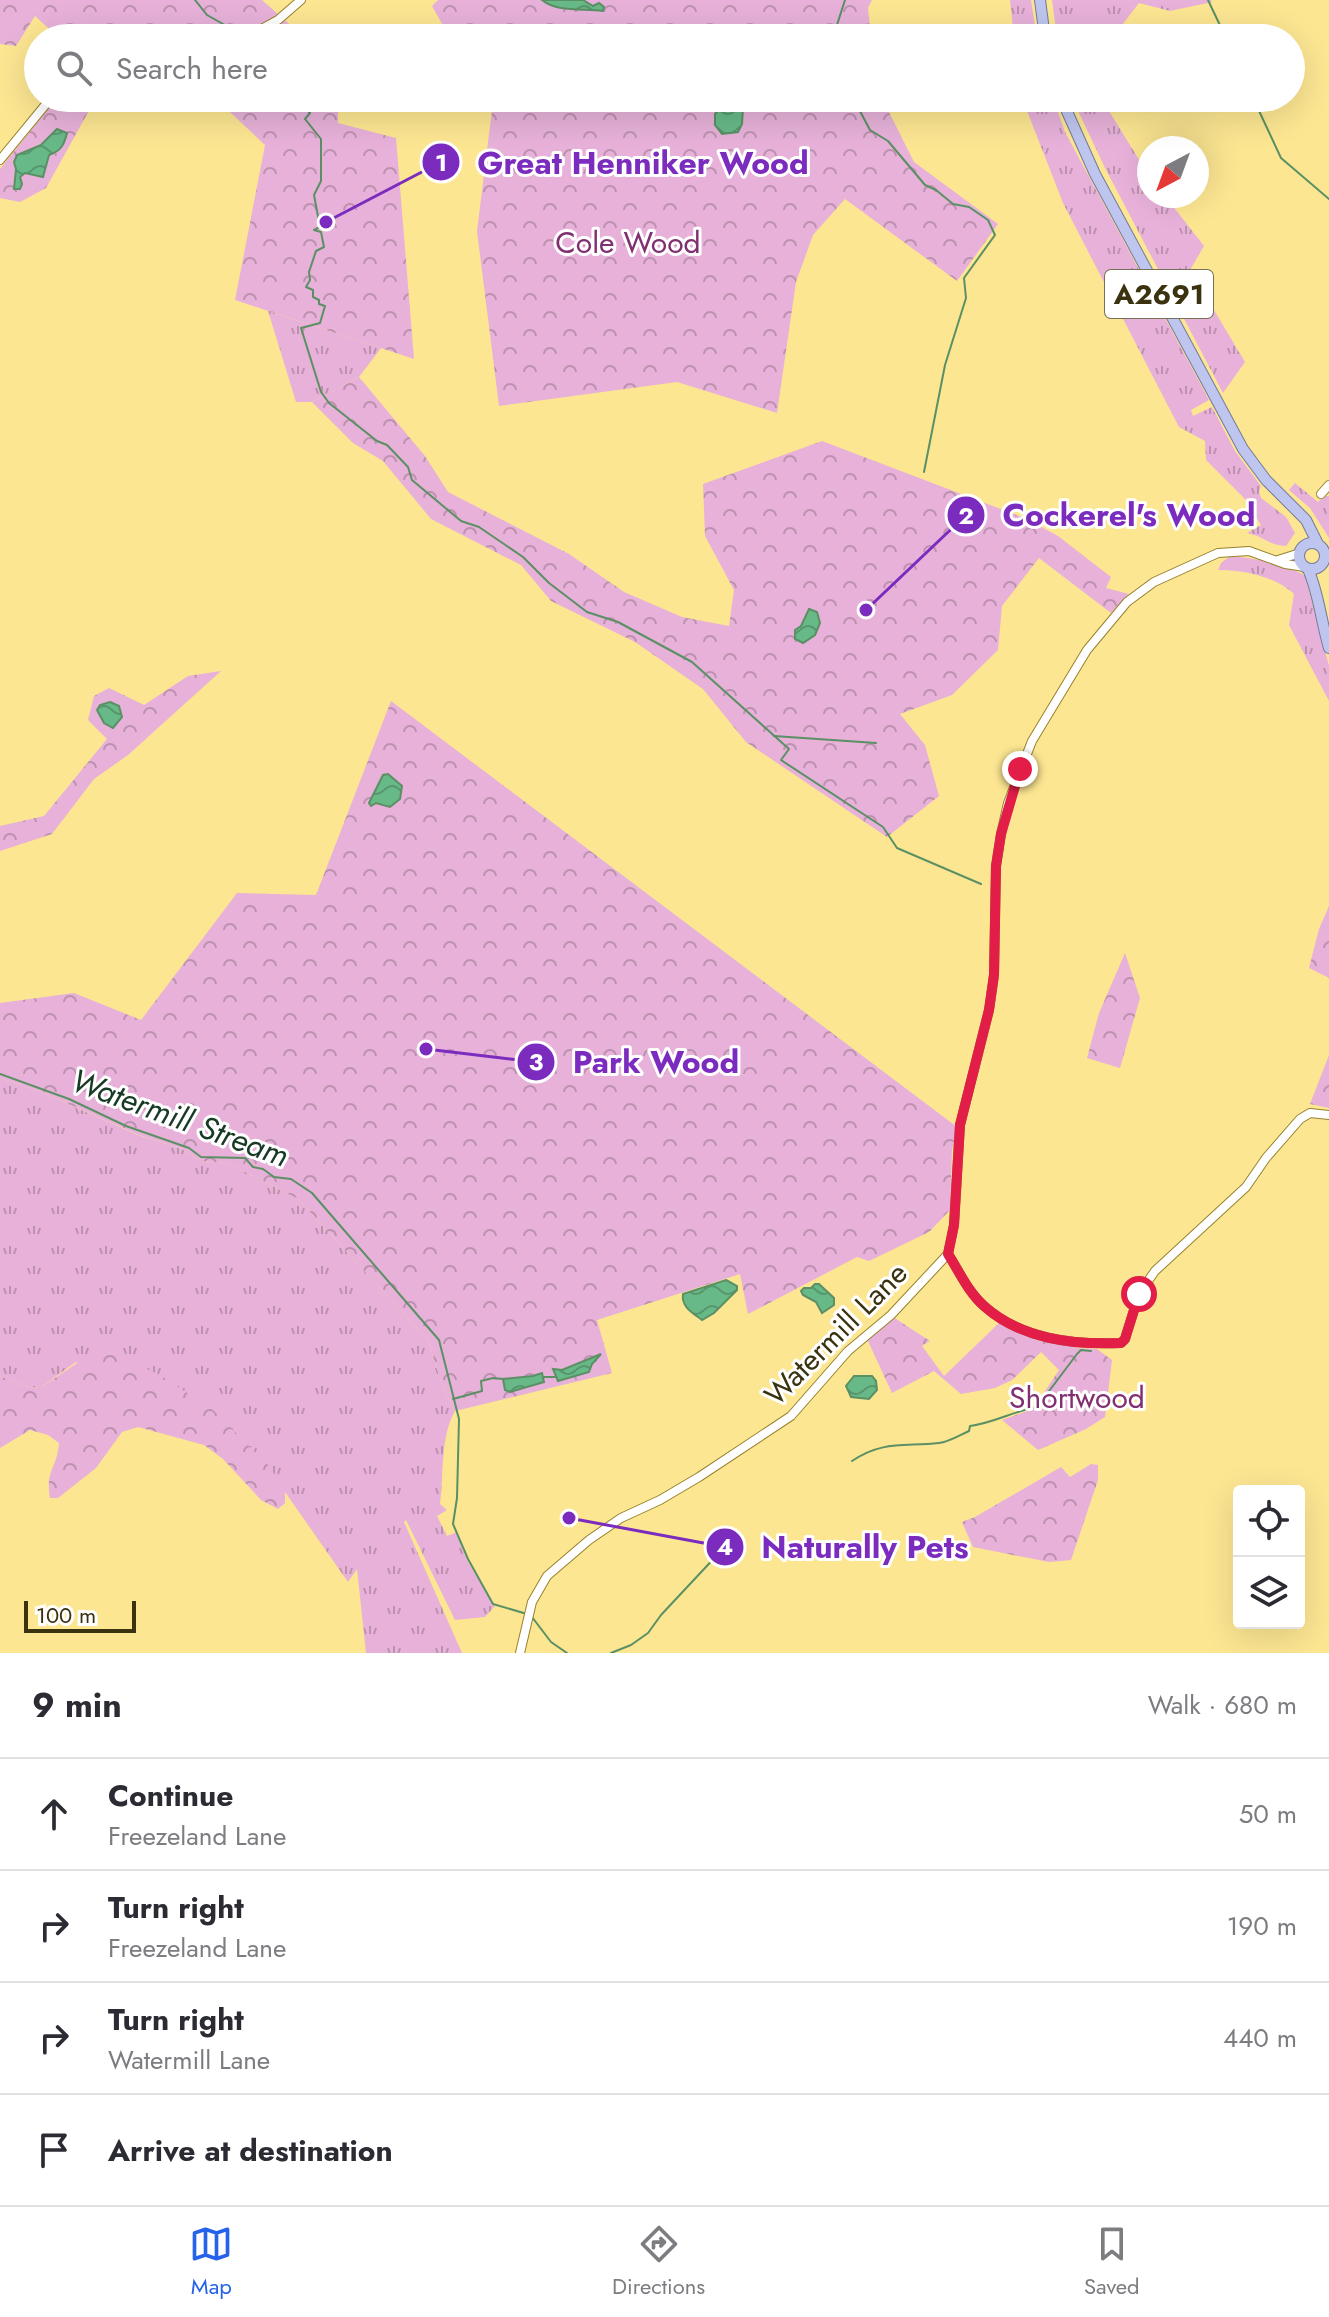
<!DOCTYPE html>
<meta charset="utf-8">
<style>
:root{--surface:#fff;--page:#f2f2f3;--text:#2b2b33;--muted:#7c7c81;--line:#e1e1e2;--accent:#2563eb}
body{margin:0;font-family:Jost,sans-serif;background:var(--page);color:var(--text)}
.controls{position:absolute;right:24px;bottom:24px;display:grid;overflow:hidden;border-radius:8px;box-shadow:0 8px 32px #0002}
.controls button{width:72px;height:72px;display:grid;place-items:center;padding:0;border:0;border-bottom:2px solid var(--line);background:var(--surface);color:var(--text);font:40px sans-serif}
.compass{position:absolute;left:1137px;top:136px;width:72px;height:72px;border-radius:50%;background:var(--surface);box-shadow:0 8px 32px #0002;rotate:221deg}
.scale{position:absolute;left:24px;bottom:20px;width:112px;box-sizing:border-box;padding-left:8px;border:4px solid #3b320f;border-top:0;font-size:22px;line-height:28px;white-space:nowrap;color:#3b320f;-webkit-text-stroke:6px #fff;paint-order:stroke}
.stop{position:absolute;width:24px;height:24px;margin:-18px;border:6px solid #e11d48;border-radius:50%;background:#fff}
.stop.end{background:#e11d48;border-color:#fff;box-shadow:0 2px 8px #0008}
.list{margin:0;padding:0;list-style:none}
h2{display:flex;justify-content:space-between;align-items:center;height:104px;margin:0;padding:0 32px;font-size:34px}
h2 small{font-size:26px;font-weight:400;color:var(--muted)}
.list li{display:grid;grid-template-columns:52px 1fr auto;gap:24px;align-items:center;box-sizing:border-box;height:112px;padding:0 32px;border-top:2px solid var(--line)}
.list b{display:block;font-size:30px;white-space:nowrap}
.list p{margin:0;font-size:26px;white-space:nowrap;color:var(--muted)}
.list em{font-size:26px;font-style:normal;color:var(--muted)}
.icon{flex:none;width:44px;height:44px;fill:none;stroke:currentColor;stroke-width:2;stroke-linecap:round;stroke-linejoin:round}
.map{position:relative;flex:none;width:1329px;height:1653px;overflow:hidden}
.search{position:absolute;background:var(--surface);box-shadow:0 8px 32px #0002;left:24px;right:24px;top:24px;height:88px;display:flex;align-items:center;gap:20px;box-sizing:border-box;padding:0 28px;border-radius:44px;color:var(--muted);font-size:30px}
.sheet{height:552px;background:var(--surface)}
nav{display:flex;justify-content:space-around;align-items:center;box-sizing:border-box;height:112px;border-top:2px solid var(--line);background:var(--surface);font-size:22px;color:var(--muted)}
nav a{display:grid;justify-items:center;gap:4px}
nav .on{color:var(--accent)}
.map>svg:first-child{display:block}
.grass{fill:url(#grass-tufts)}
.forest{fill:url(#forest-crowns)}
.water{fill:url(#water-waves);stroke:#5a9064;stroke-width:2}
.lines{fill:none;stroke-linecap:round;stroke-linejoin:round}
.stream{stroke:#5a9064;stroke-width:2}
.minor-casing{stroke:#96822b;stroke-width:10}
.major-casing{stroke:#747999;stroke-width:12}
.minor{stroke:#fff;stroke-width:8}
.major{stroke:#bec5ef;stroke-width:10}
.route{stroke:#e11d48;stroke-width:10}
.labels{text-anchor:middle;stroke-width:6;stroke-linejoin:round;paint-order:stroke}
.shield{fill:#fff;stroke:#767057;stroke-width:2}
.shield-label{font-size:28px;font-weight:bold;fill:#3b320f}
.park-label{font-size:30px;fill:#802f71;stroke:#fff}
.street-label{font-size:30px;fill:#3b320f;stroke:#fff}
.water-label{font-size:32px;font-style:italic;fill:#173a25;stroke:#fff}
.leader{fill:none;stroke:#7b2cbf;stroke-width:3}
.callout-dot{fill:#7b2cbf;stroke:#fff;stroke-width:3}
.mark-label{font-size:24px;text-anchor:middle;font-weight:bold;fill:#fff}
.callout-label{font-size:32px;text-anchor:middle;font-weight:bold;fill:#7b2cbf;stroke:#fff;stroke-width:6;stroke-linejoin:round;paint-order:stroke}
</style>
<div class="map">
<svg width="1329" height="1653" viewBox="0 0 1329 1653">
<defs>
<pattern id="grass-tufts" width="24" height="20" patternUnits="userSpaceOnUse" patternTransform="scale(2)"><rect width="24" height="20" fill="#e7b1d9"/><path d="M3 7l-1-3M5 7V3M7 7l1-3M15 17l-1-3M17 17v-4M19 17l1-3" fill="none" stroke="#bc91ae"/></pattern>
<pattern id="forest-crowns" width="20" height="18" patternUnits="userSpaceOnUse" patternTransform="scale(2)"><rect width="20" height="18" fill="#e7b1d9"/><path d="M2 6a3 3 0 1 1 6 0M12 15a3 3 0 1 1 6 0" fill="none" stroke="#bc91ae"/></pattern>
<pattern id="water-waves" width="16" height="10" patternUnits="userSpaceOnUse" patternTransform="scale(2)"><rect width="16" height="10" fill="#68b988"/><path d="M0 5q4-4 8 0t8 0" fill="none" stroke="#57976e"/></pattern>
</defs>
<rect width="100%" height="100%" fill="#fce692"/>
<g class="grass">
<path d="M1010 0H1031L1037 38H1014Z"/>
<path d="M1052 0H1211L1212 2 1170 11 1139 3 1112 38H1057Z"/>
<path d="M1022 98H1053L1065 132 1209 400 1191 410 1193 416 1212 407 1235 451 1261 486 1259 492 1261 498 1286 517 1295 533 1286 546C1269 546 1264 536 1247 533L1261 525 1245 499 1206 460 1205 441 1179 427 1063 203Z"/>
<path d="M1072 98H1101L1149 176V196H1165L1204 246 1190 270 1245 362 1223 393 1105 168Z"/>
<path d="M268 311 381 348 359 377 312 402H296Z"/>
<path d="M1295 483 1318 502 1323 496H1329V538L1310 508 1289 490Z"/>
<path d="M1230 556C1250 557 1289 565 1305 576L1329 666V701L1289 625 1294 594C1277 577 1241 569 1218 570L1221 563Z"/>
<path d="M0 1078 41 1092 138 1135 182 1149 200 1161 228 1163 298 1199 428 1340 442 1385 455 1411C440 1437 444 1475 440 1504L447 1510 437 1516 447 1536 457 1532C462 1552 470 1567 482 1584 488 1591 488 1600 495 1606L485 1617 455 1620 406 1520 404 1522 462 1653H366L357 1569 348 1582 285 1492 76 1362 40 1388 28 1387 0 1376Z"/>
</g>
<g class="forest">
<path d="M0 0H262L305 38H59L35 16 16 46 0 44Z"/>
<path d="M438 0H872L868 8 871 38H450L432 6Z"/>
<path d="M57 98H96L46 188 20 202 0 198V169Z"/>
<path d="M215 98H338V123L396 138 414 359 235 300 265 145Z"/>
<path d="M485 98H882L914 162 998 224 957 281 845 199 813 235 796 282 777 413 677 382 499 406 477 231 492 110Z"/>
<path d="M359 377 425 456 448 492 569 554 624 592 682 617 729 626 734 590 705 536 703 484 822 441 1027 519 1058 536 1111 577 1106 588 1129 594 1111 613 1039 558 1002 606 998 650 952 695 900 714 925 745 939 796 887 837 746 742 703 689 635 642 551 601 521 565 431 519 383 461 353 443 312 402Z"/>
<path d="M221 671 128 755 94 779 52 834 0 851V826L44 816 107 739 88 720 94 696 109 688 144 705 188 676Z"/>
<path d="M391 701 957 1127 952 1151 950 1210 929 1232 869 1261 857 1257 748 1314 740 1274 597 1320 612 1373 455 1411 442 1385 428 1340 298 1199 228 1163 200 1161 182 1149 139 1135 41 1092 0 1078V1003L74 993 141 1020 237 893 316 895Z"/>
<path d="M1329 906V978L1309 968 1319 929Z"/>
<path d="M1125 953 1140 998 1120 1068 1087 1058 1099 1013Z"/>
<path d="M1329 1055V1108L1310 1104Z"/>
<path d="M893 1317 930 1341 922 1346 944 1376 1000 1322 1078 1348 1097 1349 1112 1360 1105 1417 1086 1429 1038 1450 1002 1420 1033 1409 1059 1370 1041 1352 1012 1380 995 1388 961 1394 934 1371 892 1393 867 1339Z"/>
<path d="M101 1347 160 1375 213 1410 270 1467 285 1492V1503L278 1509 261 1500 223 1459 204 1445 138 1427 122 1432 96 1468 58 1498H50C45 1470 57 1469 59 1443L48 1435 30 1430 0 1448V1376L28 1387 40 1388Z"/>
<path d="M1091 1464 1098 1465V1480L1071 1560 1049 1562 973 1547 962 1522 975 1517 1061 1467 1070 1477Z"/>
</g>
<g class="water">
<path d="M542 0H583L593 6 599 3 604 7 603 11C583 8 558 13 542 0Z"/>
<path d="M729 99 743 107 742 124 738 132 722 134 715 125V114Z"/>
<path d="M57 129 67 133C64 145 61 151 49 155L43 177 25 173 20 177 22 184 20 189H14L16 169 14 162 17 155 41 145Z"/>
<path d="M809 609 817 612 820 623 815 635 803 643 795 639V630L801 626Z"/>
<path d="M110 702 119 706 122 717 113 728 104 723 97 710 100 705Z"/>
<path d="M388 774 402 786 400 799 390 807 376 803 371 806 369 803 383 775Z"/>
<path d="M726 1280 737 1286V1290L714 1313 702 1320C693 1313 681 1307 683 1294Z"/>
<path d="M815 1284H819L834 1298V1305L822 1313 816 1302 803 1295 801 1291 804 1288H811Z"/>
<path d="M601 1354 592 1364 589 1372 558 1381 553 1369 562 1370Z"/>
<path d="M542 1373 544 1382 510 1392 505 1390 503 1379 533 1376Z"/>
<path d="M854 1376H872L876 1381 877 1390 869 1399 851 1397 846 1386Z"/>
</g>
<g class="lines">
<g class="stream">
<path d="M195 0 207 15 239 33"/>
<path d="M1208 0 1226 38"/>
<path d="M837 38 836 28 845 0"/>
<path d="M294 98 310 113 305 119 321 139V181L314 195 320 227 314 230 321 232 324 247 316 251 309 272 310 280 306 287 313 290V297L319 300V304L325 306 320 323 301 328 321 392 329 403 377 441 387 445 408 467 412 480 461 521 479 527 523 557 549 583 587 612 618 622 692 662 789 749 781 760 883 827 897 848 981 884"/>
<path d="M853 98 870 130 888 141 925 185 936 190 953 204 969 207 988 220 995 235 964 278 966 298 945 365 924 472"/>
<path d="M1253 98 1281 158 1329 199"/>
<path d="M774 736 876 743"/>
<path d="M0 1074 69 1099 126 1126 189 1148 201 1157 245 1158 253 1167 263 1169 274 1177 291 1179 312 1193 439 1340 459 1419 457 1498 453 1524 468 1559 493 1604 527 1614"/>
<path d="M544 1377H555"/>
<path d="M453 1399 482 1391 481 1381 493 1378 503 1379"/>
<path d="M852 1461C883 1440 905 1447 939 1443 949 1442 960 1435 969 1431L970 1426C994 1423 1014 1411 1037 1407L1077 1354 1081 1350 1091 1351"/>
<path d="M532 1617 551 1642 567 1653"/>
<path d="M611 1653 631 1645 648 1633 661 1615 719 1553"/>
</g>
<g class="minor-casing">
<g id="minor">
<path d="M245 38 278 20 301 0"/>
<path d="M0 160 51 98"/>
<path d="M1321 494 1329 485"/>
<path d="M1278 560 1300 553"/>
<path d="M948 1254C959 1271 968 1292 984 1306 1021 1339 1072 1345 1121 1343L1125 1339 1139 1294 1155 1271 1246 1187 1266 1158 1300 1119 1310 1113 1329 1115"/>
<path d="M520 1653 532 1602 547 1576 589 1540 621 1518 660 1500 699 1477 791 1416 848 1351 891 1315 948 1254 954 1225 960 1125 989 1010 994 975 996 866 1001 834 1008 803 1032 741 1087 650 1127 602 1154 582 1218 553 1249 551 1285 564 1305 567"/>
</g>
</g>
<g class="major-casing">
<g id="major">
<path d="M1040 0 1045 38"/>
<path d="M1061 98 1095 174 1243 449 1266 480 1306 520 1318 544"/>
<circle cx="1312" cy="556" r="13"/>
<path d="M1308 569C1319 594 1321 621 1329 648"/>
</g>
</g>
<use href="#minor" class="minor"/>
<use href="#major" class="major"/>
</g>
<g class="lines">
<path class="route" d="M1020 769 1001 834 996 866 994 975 989 1010 960 1125 954 1225 948 1254C959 1271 968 1292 984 1306 1021 1339 1072 1345 1121 1343L1125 1339 1139 1294"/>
</g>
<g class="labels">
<rect class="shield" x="1105" y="270" width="108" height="48" rx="6"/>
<g class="shield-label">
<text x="1159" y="304">A2691</text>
</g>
<g class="park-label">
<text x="628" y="253">Cole Wood</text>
<text x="1077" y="1408">Shortwood</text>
</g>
<g class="street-label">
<text transform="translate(836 1334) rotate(-45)" y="10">Watermill Lane</text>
</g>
<g class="water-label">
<text transform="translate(180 1118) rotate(20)" y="11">Watermill Stream</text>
</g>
</g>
<path class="leader" d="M326 222L441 162M866 610L966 515M426 1049L536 1062M569 1518L725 1547"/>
<g class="callout-dot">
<circle cx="326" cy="222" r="8"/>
<circle cx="866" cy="610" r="8"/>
<circle cx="426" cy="1049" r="8"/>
<circle cx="569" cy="1518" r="8"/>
<circle cx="441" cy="162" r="20"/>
<circle cx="966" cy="515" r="20"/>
<circle cx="536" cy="1062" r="20"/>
<circle cx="725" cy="1547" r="20"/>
</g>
<g class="mark-label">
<text x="441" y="171">1</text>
<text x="966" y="524">2</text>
<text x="536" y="1070">3</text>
<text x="725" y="1555">4</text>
</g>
<g class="callout-label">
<text x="643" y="174">Great Henniker Wood</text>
<text x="1129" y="526">Cockerel's Wood</text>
<text x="656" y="1073">Park Wood</text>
<text x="865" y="1558">Naturally Pets</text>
</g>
</svg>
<div class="controls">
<button><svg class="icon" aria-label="locate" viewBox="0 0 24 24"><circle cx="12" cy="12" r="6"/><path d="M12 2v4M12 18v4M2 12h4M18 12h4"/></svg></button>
<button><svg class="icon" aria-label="layers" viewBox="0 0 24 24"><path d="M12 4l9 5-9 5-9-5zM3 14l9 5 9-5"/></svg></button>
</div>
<svg class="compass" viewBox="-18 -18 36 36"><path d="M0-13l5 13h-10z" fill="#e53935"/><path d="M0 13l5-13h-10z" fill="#7c7c81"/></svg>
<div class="scale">100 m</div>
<div class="stop" style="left:1139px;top:1294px"></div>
<div class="stop end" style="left:1020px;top:769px"></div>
<div class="search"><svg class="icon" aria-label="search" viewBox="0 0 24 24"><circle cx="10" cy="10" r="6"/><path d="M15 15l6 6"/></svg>Search here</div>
</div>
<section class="sheet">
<h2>9 min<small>Walk · 680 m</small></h2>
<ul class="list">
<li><svg class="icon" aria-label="ahead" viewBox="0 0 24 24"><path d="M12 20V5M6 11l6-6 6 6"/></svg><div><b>Continue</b><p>Freezeland Lane</p></div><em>50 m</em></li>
<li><svg class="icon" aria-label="right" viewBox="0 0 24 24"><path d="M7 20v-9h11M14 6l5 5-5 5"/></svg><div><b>Turn right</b><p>Freezeland Lane</p></div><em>190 m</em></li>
<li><svg class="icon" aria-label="right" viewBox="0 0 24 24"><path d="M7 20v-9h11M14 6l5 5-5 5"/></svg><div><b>Turn right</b><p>Watermill Lane</p></div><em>440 m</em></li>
<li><svg class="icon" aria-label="arrive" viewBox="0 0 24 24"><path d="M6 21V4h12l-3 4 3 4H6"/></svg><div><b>Arrive at destination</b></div></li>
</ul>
</section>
<nav>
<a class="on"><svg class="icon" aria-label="map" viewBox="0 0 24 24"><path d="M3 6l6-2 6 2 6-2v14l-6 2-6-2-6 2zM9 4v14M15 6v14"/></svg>Map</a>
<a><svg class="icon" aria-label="directions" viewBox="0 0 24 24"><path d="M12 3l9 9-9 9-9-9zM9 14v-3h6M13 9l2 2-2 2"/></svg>Directions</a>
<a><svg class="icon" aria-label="saved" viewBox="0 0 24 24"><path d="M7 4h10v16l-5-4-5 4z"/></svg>Saved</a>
</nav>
